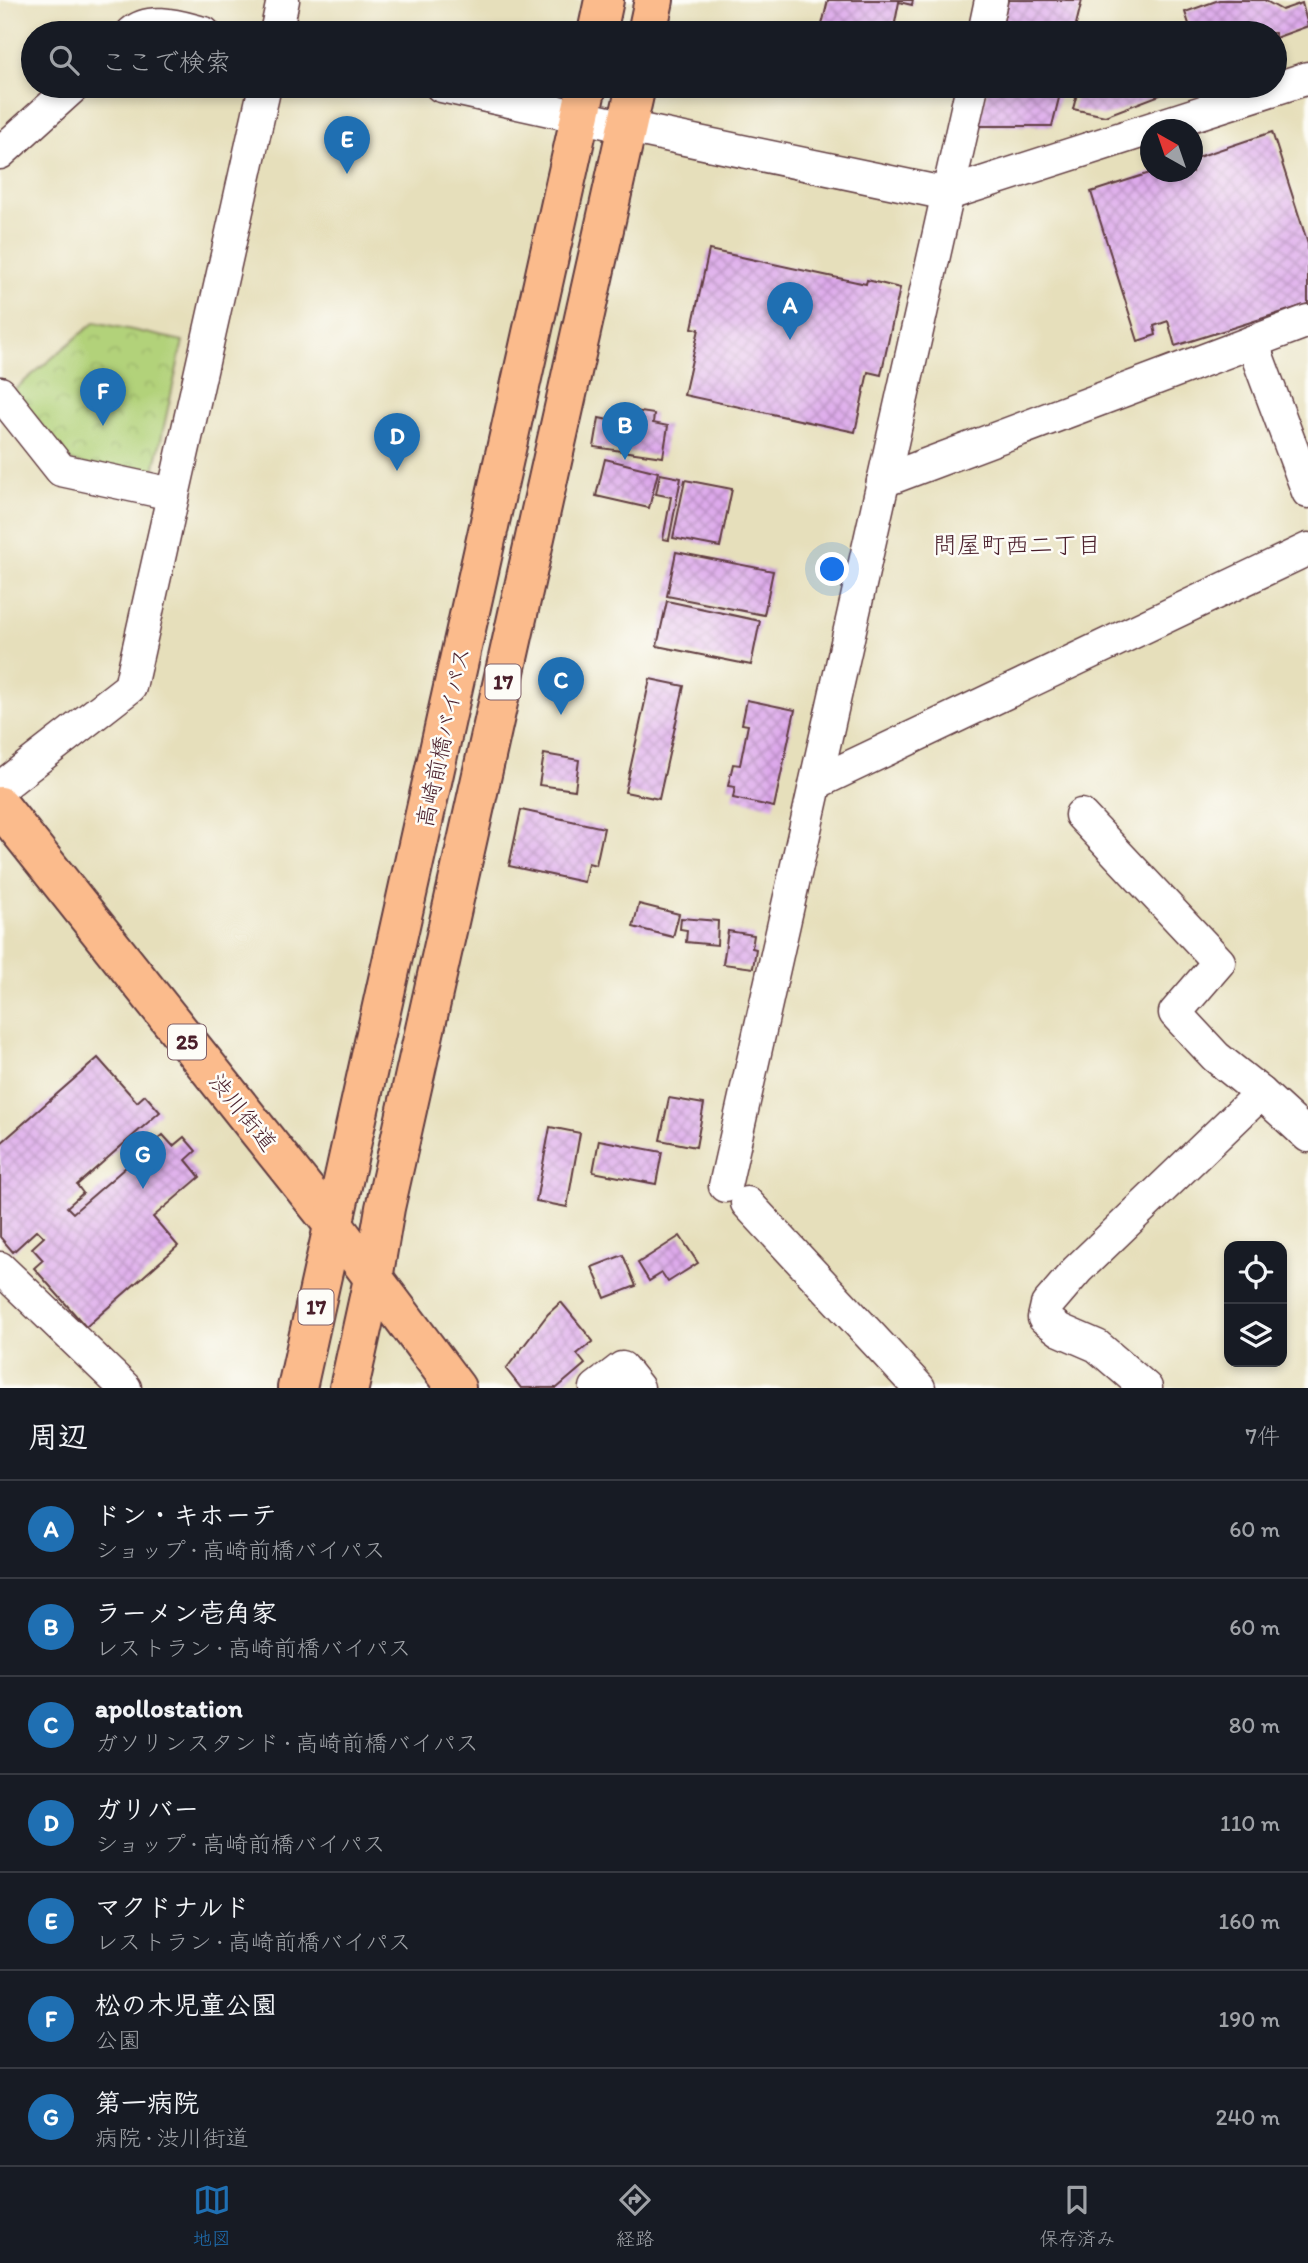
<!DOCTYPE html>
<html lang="ja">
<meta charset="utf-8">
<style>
:root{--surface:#171b24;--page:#20242c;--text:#f1f3f6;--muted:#9ea1a6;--line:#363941;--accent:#1f6fb2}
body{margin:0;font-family:Itim,"Klee One",sans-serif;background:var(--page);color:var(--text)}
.controls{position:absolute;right:21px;bottom:21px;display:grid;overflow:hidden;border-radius:14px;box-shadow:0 4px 10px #0003}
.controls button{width:63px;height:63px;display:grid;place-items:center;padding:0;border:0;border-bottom:2px solid var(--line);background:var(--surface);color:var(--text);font:35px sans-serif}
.compass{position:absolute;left:1140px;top:119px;width:63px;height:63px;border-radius:50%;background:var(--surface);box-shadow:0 4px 10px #0003;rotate:320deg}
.you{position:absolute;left:833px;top:570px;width:24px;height:24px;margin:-18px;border:5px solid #fff;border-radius:50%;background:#1a73e8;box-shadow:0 0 0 10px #1a73e833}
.badge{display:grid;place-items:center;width:46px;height:46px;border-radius:50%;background:var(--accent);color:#fff;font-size:23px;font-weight:700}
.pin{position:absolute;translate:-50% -58px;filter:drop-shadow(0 2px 4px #0008)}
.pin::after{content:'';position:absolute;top:37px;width:24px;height:21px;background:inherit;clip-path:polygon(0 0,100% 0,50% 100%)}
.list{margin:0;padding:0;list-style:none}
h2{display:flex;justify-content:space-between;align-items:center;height:91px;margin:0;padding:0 28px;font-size:30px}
h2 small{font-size:23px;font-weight:400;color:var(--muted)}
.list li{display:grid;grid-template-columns:46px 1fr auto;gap:21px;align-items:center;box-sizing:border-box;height:98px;padding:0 28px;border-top:2px solid var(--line)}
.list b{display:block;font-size:26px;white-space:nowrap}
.list p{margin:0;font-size:23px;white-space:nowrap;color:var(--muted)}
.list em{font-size:23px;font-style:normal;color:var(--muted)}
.icon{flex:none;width:38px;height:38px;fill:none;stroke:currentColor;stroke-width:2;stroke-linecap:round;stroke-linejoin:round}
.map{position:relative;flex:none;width:1308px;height:1388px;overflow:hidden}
.search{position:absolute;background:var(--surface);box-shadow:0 4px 10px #0003;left:21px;right:21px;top:21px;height:77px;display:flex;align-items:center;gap:18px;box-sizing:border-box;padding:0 24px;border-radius:38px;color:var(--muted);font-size:26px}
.sheet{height:777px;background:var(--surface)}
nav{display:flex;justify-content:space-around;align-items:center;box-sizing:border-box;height:98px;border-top:2px solid var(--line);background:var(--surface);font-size:19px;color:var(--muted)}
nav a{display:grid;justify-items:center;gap:4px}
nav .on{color:var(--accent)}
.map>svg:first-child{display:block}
.park{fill:url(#park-crowns);stroke:#7e7852;stroke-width:2}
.building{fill:url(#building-cross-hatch)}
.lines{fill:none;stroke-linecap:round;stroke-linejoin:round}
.minor-casing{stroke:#613c41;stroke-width:35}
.major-casing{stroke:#613c41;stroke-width:42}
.highway-casing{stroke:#613c41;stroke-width:42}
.minor{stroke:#fff;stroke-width:32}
.major{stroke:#fbbb8c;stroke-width:38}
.highway{stroke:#fbbb8c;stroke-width:38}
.labels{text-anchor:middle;stroke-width:5;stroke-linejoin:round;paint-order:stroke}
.shield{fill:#fdfcf7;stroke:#806168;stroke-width:2}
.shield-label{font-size:21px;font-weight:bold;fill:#4a1f2b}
.street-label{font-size:23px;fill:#4a1f2b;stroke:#fdfcf7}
.neighbourhood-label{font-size:24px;fill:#4a1f2b;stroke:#fdfcf7}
</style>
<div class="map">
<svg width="1308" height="1388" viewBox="0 0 1308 1388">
<defs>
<pattern id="park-crowns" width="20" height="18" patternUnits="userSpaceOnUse" patternTransform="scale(1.75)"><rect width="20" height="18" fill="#b2d27a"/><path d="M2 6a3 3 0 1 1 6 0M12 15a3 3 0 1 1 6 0" fill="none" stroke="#9bb46a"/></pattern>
<pattern id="building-cross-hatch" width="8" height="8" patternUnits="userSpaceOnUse" patternTransform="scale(1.75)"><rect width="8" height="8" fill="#dda9eb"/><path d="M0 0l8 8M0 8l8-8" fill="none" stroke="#b589bf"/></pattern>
</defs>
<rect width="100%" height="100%" fill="#fdfcf7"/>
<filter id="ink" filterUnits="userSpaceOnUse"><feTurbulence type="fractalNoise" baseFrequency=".0143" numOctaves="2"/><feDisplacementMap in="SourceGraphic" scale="14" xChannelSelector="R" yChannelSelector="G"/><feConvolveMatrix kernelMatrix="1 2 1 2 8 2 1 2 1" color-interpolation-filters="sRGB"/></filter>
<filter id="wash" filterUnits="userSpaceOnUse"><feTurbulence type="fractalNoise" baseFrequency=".00686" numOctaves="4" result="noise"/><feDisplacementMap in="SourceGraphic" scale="28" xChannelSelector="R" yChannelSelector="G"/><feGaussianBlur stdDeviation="1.57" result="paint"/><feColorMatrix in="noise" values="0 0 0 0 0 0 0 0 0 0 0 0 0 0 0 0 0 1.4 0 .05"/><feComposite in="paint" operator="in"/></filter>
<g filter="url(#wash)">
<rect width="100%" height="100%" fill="#e6dfbb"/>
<path class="park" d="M95 322 183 341 152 480 70 461 13 391Z"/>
<g id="blocks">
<g class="building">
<path d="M828 0H913L912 5 899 2 893 33H841L821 29Z"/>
<path d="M1008 0H1082L1074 33H1000Z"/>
<path d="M1219 0H1264L1282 10 1302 3 1308 26 1275 38V33H1192L1185 12Z"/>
<path d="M988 86H1062L1052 126H978Z"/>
<path d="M1079 86H1166L1168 92 1105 116 1073 109Z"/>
<path d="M1272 132 1308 244V304L1175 346 1168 321 1154 326 1156 335 1138 341 1091 192 1153 172H1192V159Z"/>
<path d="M709 250 866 284 867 280 900 288 881 375 868 372 855 432 684 395 699 329 692 328Z"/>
<path d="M615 408 654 414 653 423 668 426 663 457 594 447 599 418 613 421Z"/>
<path d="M605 459 658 472 649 508 596 496Z"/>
<path d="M660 474 681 478 669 540 663 539 671 497 656 494Z"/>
<path d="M685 480 732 489 720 547 673 538Z"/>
<path d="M676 552 773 571 764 615 667 596Z"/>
<path d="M667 601 760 621 751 665 657 646Z"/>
<path d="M650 679 684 686 659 799 625 792Z"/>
<path d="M747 700 795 710 774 807 733 798 735 787 728 786 733 764 740 765 748 725 742 724Z"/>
<path d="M544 754 579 760 575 790 539 785Z"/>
<path d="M521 810 604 828 596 865 588 863 584 882 509 866Z"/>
<path d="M639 904 679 914 673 937 633 927Z"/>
<path d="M681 918 718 921 717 945 686 942 687 930 680 929Z"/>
<path d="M728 931 754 935 752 948 756 949 753 968 723 964Z"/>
<path d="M98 1058 137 1102 145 1095 160 1112 77 1185 83 1193 67 1207 73 1213 163 1135 173 1146 184 1137 196 1151 186 1160 200 1177 153 1217 178 1246 86 1327 34 1268 43 1260 32 1248 44 1237 37 1230 13 1252 0 1237V1144Z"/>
<path d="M669 1098 704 1104 696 1147 660 1140Z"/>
<path d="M550 1127 580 1133 567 1207 536 1201Z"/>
<path d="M599 1140 662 1152 656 1184 593 1172Z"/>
<path d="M680 1236 698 1263 668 1282 662 1273 649 1281 638 1263Z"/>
<path d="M623 1255 636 1286 605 1298 592 1267Z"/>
<path d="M561 1302 593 1341 577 1354 585 1364 557 1388H521L506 1369 548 1314Z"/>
</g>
</g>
</g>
<g filter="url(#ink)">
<use href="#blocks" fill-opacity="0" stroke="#613c41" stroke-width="2"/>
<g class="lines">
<g class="minor-casing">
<g id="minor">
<path d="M132 33C151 16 183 28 204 33"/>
<path d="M276 33 283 0"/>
<path d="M984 33 991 0"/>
<path d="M441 86 627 127 948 194 1308 78"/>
<path d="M0 153 74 86"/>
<path d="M1252 342 1308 492"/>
<path d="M0 393 61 470 172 494"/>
<path d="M883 481 1308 321"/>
<path d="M816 783 1308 549"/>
<path d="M0 788 130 687 265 86"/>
<path d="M1081 815 1219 962 1175 1013 1216 1057 1261 1093 1308 1136"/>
<path d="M725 1186 972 86"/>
<path d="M747 1203 919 1388"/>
<path d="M0 1268 125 1388"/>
<path d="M596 1388 622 1368 638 1388"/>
<path d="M1146 1388 1097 1346 1060 1330 1044 1318 1047 1305 1077 1270 1261 1093"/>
</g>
</g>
<g class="major-casing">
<path id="major" d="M0 806 335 1227 456 1388"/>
</g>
<g class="highway-casing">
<g id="highway">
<path d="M597 33 604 0"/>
<path d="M647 33 654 0"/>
<path d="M297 1388 587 86"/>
<path d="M349 1388 373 1279 385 1208 636 86"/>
</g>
</g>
<use href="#minor" class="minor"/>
<use href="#major" class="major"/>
<use href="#highway" class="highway"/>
</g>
</g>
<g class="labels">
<g class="shield">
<rect x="485.5" y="664.5" width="35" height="35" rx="5"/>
<rect x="168" y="1024.5" width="38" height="35" rx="5"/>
<rect x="298.5" y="1289.5" width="35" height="35" rx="5"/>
</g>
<g class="shield-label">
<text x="503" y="689">17</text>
<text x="187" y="1049">25</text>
<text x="316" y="1314">17</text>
</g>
<g class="street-label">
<text transform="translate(443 737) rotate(-78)" y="8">高崎前橋バイパス</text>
<text transform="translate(243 1112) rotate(51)" y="8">渋川街道</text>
</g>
<g class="neighbourhood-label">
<text x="1017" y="553">問屋町西二丁目</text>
</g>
</g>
</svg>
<div class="controls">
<button><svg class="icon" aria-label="locate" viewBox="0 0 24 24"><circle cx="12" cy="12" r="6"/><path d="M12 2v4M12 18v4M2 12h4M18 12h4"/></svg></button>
<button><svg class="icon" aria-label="layers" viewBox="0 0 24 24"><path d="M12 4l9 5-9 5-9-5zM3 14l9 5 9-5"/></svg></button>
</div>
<svg class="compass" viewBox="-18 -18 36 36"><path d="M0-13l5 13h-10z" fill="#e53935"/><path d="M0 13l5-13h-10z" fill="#9ea1a6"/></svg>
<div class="you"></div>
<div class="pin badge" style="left:790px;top:340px">A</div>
<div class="pin badge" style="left:625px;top:460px">B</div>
<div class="pin badge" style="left:561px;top:715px">C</div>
<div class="pin badge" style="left:397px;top:471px">D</div>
<div class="pin badge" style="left:347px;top:174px">E</div>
<div class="pin badge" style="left:103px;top:426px">F</div>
<div class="pin badge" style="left:143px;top:1189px">G</div>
<div class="search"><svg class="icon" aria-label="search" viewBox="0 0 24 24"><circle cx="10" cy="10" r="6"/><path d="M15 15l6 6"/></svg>ここで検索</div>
</div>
<section class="sheet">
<h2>周辺<small>7件</small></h2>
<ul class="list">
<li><span class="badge">A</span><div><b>ドン・キホーテ</b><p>ショップ · 高崎前橋バイパス</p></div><em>60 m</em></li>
<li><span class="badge">B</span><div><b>ラーメン壱角家</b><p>レストラン · 高崎前橋バイパス</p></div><em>60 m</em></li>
<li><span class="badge">C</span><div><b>apollostation</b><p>ガソリンスタンド · 高崎前橋バイパス</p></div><em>80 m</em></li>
<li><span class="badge">D</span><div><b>ガリバー</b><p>ショップ · 高崎前橋バイパス</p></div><em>110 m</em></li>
<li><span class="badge">E</span><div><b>マクドナルド</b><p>レストラン · 高崎前橋バイパス</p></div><em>160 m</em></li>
<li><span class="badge">F</span><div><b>松の木児童公園</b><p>公園</p></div><em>190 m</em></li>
<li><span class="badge">G</span><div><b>第一病院</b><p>病院 · 渋川街道</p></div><em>240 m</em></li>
</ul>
</section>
<nav>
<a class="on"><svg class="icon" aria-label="map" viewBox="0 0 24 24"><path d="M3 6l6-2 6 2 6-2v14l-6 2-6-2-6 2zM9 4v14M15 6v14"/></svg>地図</a>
<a><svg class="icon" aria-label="directions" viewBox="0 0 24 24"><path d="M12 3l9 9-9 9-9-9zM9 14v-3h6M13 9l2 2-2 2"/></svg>経路</a>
<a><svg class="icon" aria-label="saved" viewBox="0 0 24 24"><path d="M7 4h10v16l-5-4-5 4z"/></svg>保存済み</a>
</nav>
